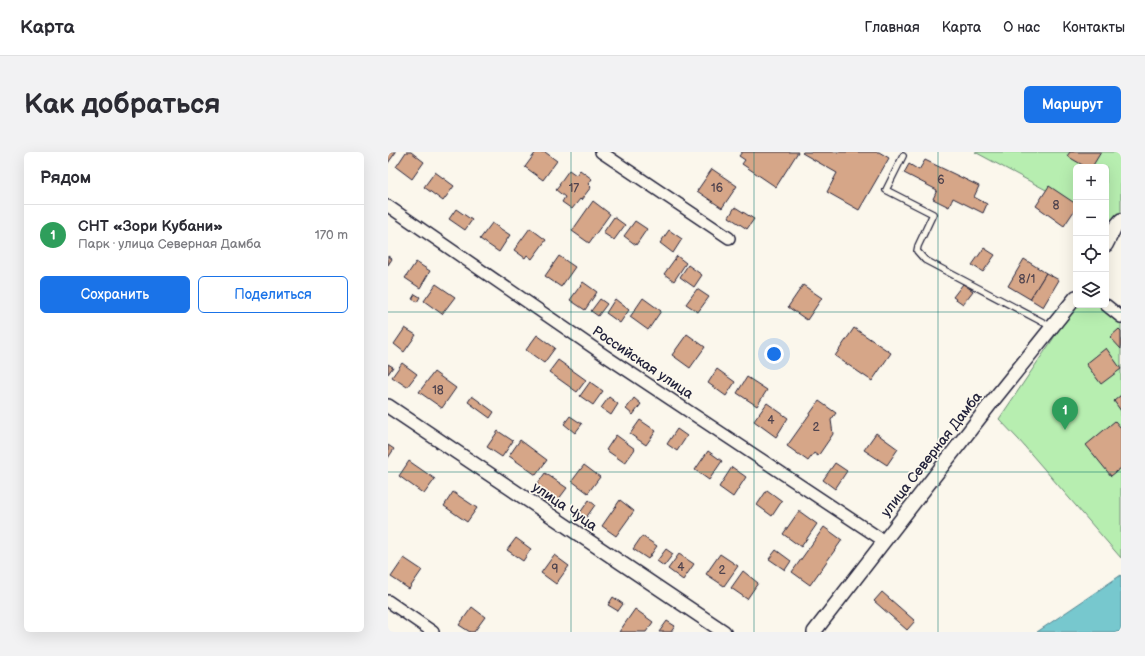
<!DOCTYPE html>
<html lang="ru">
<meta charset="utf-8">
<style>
:root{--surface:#fff;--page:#f2f2f3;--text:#2b2b33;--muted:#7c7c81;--line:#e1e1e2;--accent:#1a73e8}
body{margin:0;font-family:"Balsamiq Sans",sans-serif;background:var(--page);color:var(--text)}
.controls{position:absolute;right:12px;top:12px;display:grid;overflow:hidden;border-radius:6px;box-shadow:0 4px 16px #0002}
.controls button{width:36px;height:36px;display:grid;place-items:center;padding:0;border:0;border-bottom:1px solid var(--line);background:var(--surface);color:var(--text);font:20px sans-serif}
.you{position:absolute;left:386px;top:202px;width:14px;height:14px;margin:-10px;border:3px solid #fff;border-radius:50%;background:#1a73e8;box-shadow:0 0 0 6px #1a73e833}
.badge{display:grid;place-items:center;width:26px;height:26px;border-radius:50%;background:var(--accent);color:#fff;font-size:13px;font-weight:700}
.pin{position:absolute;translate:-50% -33px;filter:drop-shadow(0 1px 2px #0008)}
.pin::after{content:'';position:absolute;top:21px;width:14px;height:12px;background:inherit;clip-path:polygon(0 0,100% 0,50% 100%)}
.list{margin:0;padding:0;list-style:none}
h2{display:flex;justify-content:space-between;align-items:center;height:52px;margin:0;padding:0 16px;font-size:17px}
h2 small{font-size:13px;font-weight:400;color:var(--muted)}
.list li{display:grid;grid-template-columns:26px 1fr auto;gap:12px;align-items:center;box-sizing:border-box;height:60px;padding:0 16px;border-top:1px solid var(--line)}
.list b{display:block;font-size:15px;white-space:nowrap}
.list p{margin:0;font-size:13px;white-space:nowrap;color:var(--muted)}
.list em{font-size:13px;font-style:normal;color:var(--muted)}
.actions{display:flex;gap:8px;padding:12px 16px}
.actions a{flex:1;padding:9px 0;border:1px solid var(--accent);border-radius:6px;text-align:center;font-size:14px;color:var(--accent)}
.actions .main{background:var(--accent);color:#fff}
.icon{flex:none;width:22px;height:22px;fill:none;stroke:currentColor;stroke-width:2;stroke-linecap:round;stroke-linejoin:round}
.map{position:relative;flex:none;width:733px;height:480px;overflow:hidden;border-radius:6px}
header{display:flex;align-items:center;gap:24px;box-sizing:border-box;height:56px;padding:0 20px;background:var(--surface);border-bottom:1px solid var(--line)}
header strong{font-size:19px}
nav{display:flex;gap:22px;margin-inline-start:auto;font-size:14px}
.intro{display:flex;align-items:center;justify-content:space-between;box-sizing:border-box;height:96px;padding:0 24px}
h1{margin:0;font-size:28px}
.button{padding:10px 18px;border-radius:6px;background:var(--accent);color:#fff;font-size:14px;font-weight:700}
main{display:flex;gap:24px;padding:0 24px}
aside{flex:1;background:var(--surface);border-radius:6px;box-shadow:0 4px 16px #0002}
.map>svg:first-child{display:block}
.green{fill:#b7eeb0;stroke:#6c8876}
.water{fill:#77c8ce;stroke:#558693}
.building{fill:#d6a688;stroke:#22223b}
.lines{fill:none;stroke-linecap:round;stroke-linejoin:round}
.service-casing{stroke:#22223b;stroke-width:8}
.minor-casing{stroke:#22223b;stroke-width:14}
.tertiary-casing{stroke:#22223b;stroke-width:16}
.service{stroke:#fbf7ec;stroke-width:5.5}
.minor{stroke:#fbf7ec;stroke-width:11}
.tertiary{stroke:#fbf7ec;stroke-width:13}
.grid{fill:none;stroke:#0f766e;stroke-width:1;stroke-opacity:0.55}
.labels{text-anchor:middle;stroke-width:3.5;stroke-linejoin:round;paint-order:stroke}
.number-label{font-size:12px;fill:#4f434e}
.street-label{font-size:14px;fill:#22223b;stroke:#fbf7ec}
</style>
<header>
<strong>Карта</strong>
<nav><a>Главная</a><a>Карта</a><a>О нас</a><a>Контакты</a></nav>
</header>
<div class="intro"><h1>Как добраться</h1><a class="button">Маршрут</a></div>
<main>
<aside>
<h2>Рядом<small></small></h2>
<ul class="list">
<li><span class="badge" style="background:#2e9e5b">1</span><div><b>СНТ «Зори Кубани»</b><p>Парк · улица Северная Дамба</p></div><em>170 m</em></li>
</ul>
<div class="actions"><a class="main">Сохранить</a><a>Поделиться</a></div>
</aside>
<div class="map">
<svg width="733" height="480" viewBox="0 0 733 480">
<rect width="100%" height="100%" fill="#fbf7ec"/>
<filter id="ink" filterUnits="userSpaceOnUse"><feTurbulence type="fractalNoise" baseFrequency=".025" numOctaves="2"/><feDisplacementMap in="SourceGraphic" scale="8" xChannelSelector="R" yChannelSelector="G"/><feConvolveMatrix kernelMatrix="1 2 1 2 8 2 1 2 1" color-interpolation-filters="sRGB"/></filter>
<g filter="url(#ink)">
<g class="green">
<path d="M587 0H733V76L727 75 718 70V15H688V54Z"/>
<path d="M718 147 733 159V406L631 288 611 267 671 178 691 153H718Z"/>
</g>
<path class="water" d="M733 423V480H649Z"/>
<g class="building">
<path d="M0 0H8L0 11Z"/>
<path d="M18 0H23L36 10 24 27 8 15Z"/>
<path d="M148 0H157L169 9 155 28 137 15Z"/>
<path d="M354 0H410L388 35 354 12 357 8 351 4Z"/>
<path d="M415 0H491L501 6 471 58 439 40 449 21 414 1Z"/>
<path d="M682 0H713L704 15H698L679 4Z"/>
<path d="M537 8 591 34 586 45 599 52 595 61 565 46 561 55 545 47 549 38 516 21 521 12 531 18Z"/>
<path d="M324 17 349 34 334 56 309 39Z"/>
<path d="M181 18 188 23 192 18 204 27 200 32 203 35 193 48 192 47 184 57 174 50 177 45 168 38 172 33 171 32Z"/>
<path d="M47 20 66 34 55 49 36 35Z"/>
<path d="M661 34 688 52V56L676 74 648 54Z"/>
<path d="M205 49 222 62 201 91 184 79Z"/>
<path d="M347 55 366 67 359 77 341 65Z"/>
<path d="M68 57 84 68 77 78 61 67Z"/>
<path d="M226 65 237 73 226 88 215 81Z"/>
<path d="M247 69 259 77 248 93 236 84Z"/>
<path d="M104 71 122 83 111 100 92 87Z"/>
<path d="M142 76 158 88 144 107 139 103 137 106 126 98Z"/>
<path d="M281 78 294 87 285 101 272 91Z"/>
<path d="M596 96 607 103 595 120 584 113Z"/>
<path d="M0 104 4 107 0 113Z"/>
<path d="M171 104 187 115 173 135 157 124Z"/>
<path d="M289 104 298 111 286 129 276 122Z"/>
<path d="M636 107 658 121 642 147 620 134Z"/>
<path d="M28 110 42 119 32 136 17 126Z"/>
<path d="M300 113 314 123 306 135 292 125Z"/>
<path d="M658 121 671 128 655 155 642 147Z"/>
<path d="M195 130 209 140 197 158 182 148Z"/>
<path d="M48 132 67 145 54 162 36 149Z"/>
<path d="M575 132 585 139 575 152 565 145Z"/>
<path d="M415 133 434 146 419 168 400 155Z"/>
<path d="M309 137 321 145 310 160 298 152Z"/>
<path d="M27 142 32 145 29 150 24 147Z"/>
<path d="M255 146 273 159 260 178 242 165Z"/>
<path d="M212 147 219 152 210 164 203 159Z"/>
<path d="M227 147 241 158 232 171 218 161Z"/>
<path d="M17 176 28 183 16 200 6 192Z"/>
<path d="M466 176 503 201 484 229 447 204Z"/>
<path d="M731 177 733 179V197L722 185Z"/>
<path d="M299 182 317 195 302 216 284 203Z"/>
<path d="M149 183 167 196 156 211 138 198Z"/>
<path d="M718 196 733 217 713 232 698 212Z"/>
<path d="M170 208 198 228 189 240 161 220Z"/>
<path d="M14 211 29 222 19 235 4 225Z"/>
<path d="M0 212 5 215 0 222Z"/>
<path d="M329 217 347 230 338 244 320 231Z"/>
<path d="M46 220 68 236 54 256 31 240Z"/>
<path d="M359 225 379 238 369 254 349 241Z"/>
<path d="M202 230 215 239 205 253 192 244Z"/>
<path d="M733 243V259L726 249Z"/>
<path d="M84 244 106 260 102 266 80 250Z"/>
<path d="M221 245 230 252 223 263 213 256Z"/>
<path d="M246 246 253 252 245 263 238 257Z"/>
<path d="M431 249 448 261 443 268 445 282 430 304 426 301 420 309 399 294Z"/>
<path d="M379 251 400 266 388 285 366 269Z"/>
<path d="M182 264 194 272 187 281 176 272Z"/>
<path d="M252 268 268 279 258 293 242 282Z"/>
<path d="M727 269 733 276V316L723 324 698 293Z"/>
<path d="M289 277 299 284 289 299 279 292Z"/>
<path d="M110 279 125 289 114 305 99 295Z"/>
<path d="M488 281 510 297 499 313 476 298Z"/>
<path d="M228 283 247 297 237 311 218 298Z"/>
<path d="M132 288 159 308 148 323 121 304Z"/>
<path d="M0 293 6 297 0 306Z"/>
<path d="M320 299 334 309 321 328 307 318Z"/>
<path d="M21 309 47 327 36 342 11 324Z"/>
<path d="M447 311 459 319 447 337 435 328Z"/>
<path d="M196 313 212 325 200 341 184 329Z"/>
<path d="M344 315 358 325 345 345 331 335Z"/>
<path d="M157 321 179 336 167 352 146 337Z"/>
<path d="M379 338 394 349 384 364 369 353Z"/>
<path d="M65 340 89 356 79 370 56 354Z"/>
<path d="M201 348 207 353 195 370 189 365Z"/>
<path d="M232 348 246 359 228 384 214 374Z"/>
<path d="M411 359 429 372 413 395 395 382Z"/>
<path d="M436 375 454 388 422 433 404 420Z"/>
<path d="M254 384 269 394 260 407 245 397Z"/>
<path d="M128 386 143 397 135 409 119 398Z"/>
<path d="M278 397 285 402 276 414 269 409Z"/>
<path d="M388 398 403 409 397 418 381 407Z"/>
<path d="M291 402 306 412 295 428 280 417Z"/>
<path d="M332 402 350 414 336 434 318 422Z"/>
<path d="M166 403 181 414 168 432 153 421Z"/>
<path d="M16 406 34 418 21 437 3 425Z"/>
<path d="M355 419 370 431 359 447 343 436Z"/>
<path d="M494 440 527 469 519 478 486 449Z"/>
<path d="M225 445 235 452 230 459 220 453Z"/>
<path d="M84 455 97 465 86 480H82L71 473Z"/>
<path d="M247 457 265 470 258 480H231Z"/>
<path d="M279 469 287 474 283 480H271Z"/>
</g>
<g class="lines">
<g class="service-casing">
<path id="service" d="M515 4 498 38 545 62 530 94 529 99 537 108 664 175"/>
</g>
<g class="minor-casing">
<g id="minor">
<path d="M213 0 341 86"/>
<path d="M0 54 219 205 496 389"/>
<path d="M718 153 733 165"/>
<path d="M0 449 45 480"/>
</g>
</g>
<g class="tertiary-casing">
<g id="tertiary">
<path d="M718 93 727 75 733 68"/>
<path d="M0 254 336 480"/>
<path d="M426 480 603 251 688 145"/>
</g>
</g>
<use href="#service" class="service"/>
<use href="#minor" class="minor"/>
<use href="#tertiary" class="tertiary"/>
</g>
</g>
<path class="grid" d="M183 0V480M366 0V480M550 0V480M0 160H733M0 320H733"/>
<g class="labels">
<g class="number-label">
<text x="553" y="32">6</text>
<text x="186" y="40">17</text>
<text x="329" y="40">16</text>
<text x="668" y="57">8</text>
<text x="639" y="131">8/1</text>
<text x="50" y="242">18</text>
<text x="383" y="272">4</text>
<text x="428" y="279">2</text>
<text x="293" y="419">4</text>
<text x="167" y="421">9</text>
<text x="334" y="422">2</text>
</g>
<g class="street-label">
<text transform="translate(255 210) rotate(34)" y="5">Российская улица</text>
<text transform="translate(543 302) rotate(-52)" y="5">улица Северная Дамба</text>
<text transform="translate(177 354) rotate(34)" y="5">улица Чуца</text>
</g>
</g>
</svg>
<div class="controls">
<button>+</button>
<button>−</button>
<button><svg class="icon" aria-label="locate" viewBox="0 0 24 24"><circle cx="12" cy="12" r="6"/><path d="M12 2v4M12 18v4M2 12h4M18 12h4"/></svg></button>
<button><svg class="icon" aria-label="layers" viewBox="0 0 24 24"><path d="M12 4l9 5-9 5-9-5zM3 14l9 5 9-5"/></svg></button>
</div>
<div class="you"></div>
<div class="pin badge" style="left:677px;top:278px;background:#2e9e5b">1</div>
</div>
</main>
